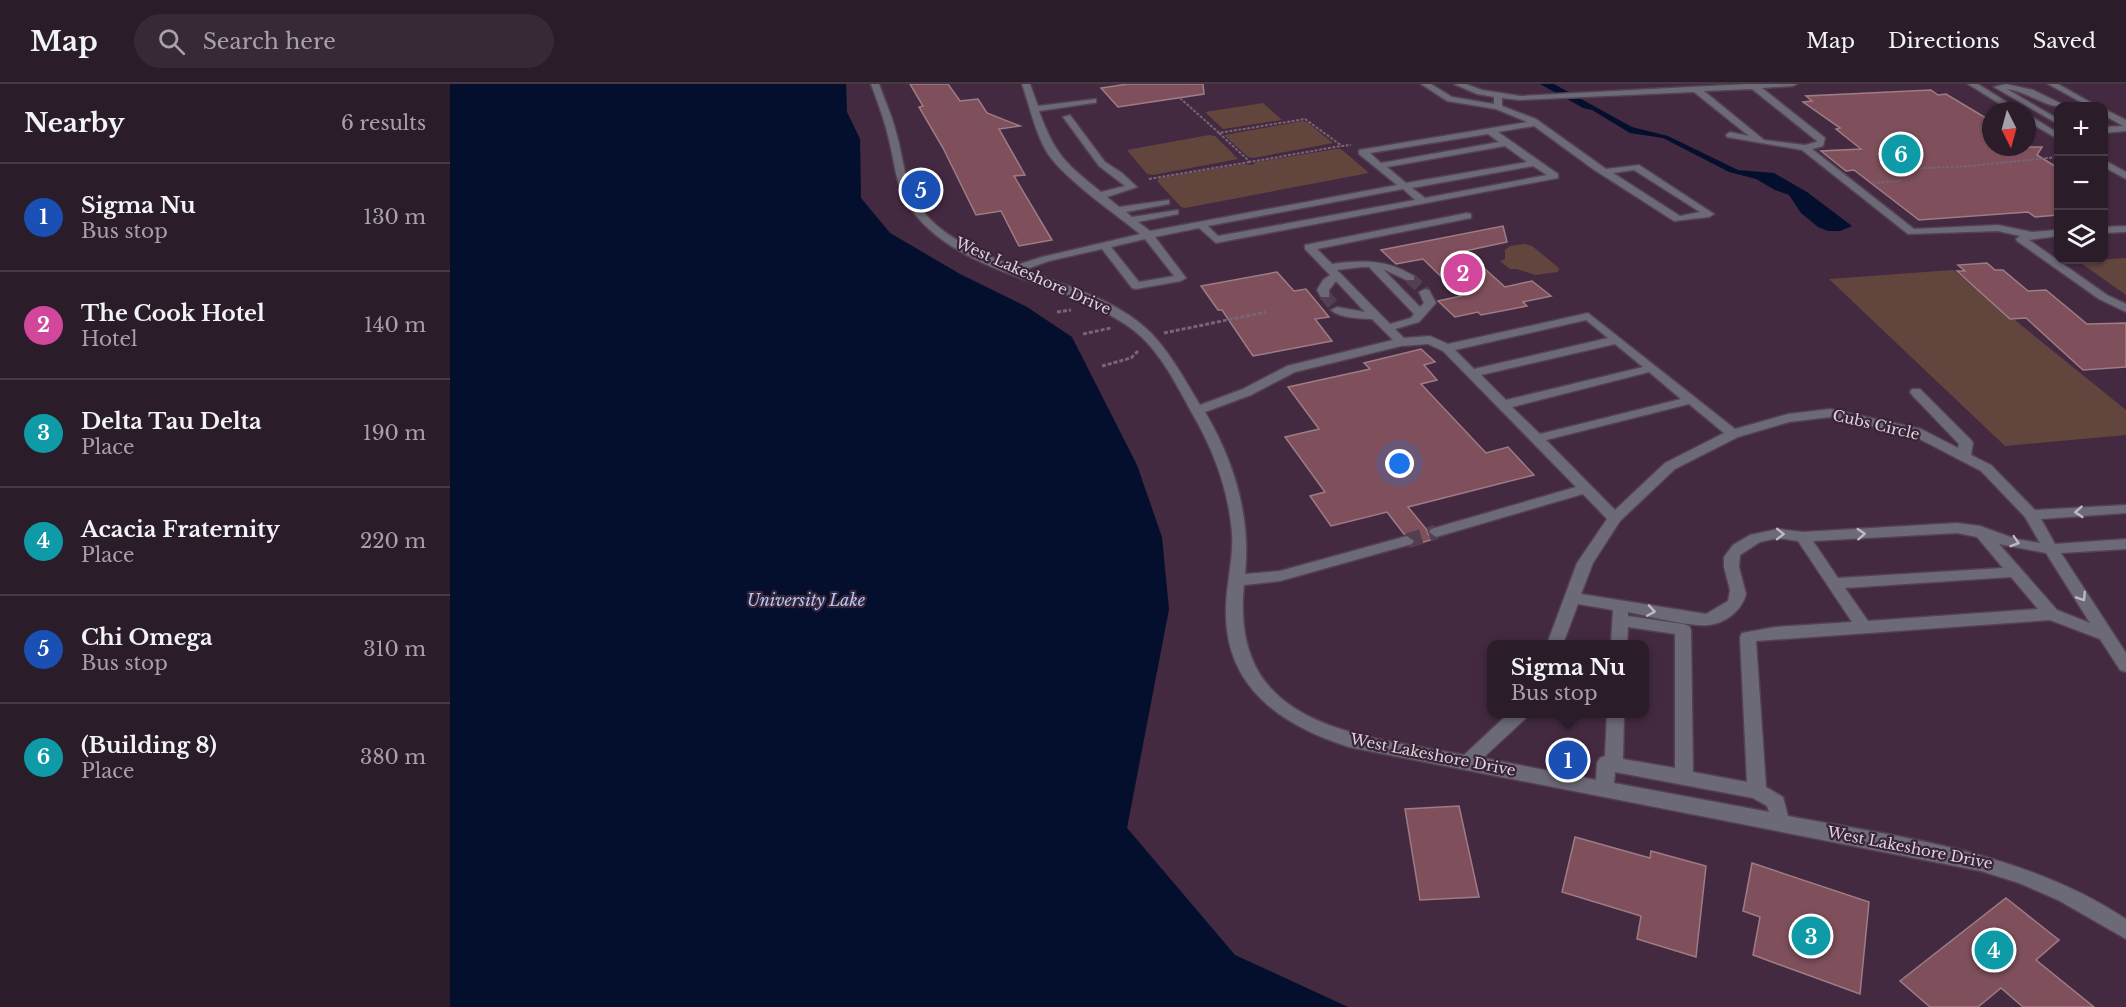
<!DOCTYPE html>
<meta charset="utf-8">
<style>
:root{--surface:#2b1c29;--page:#372935;--text:#f1f3f6;--muted:#a6a1a8;--line:#473a46;--accent:#7dd154}
body{margin:0;font-family:"Libre Baskerville",serif;background:var(--page);color:var(--text)}
.controls{position:absolute;right:18px;top:18px;display:grid;overflow:hidden;border-radius:12px;box-shadow:0 2px 4px #0004}
.controls button{width:54px;height:54px;display:grid;place-items:center;padding:0;border:0;border-bottom:2px solid var(--line);background:var(--surface);color:var(--text);font:30px sans-serif}
.compass{position:absolute;left:1532px;top:18px;width:54px;height:54px;border-radius:50%;background:var(--surface);box-shadow:0 2px 4px #0004;rotate:174deg}
.you{position:absolute;left:950px;top:380px;width:21px;height:21px;margin:-15px;border:4px solid #fff;border-radius:50%;background:#1a73e8;box-shadow:0 0 0 9px #1a73e833}
.badge{display:grid;place-items:center;width:39px;height:39px;border-radius:50%;background:var(--accent);color:#fff;font-size:20px;font-weight:700}
.pin{position:absolute;translate:-50% -50%;border:3px solid #fff;box-shadow:0 2px 6px #0006}
.popup{position:absolute;left:1037px;top:556px;width:162px;height:78px;box-sizing:border-box;display:grid;place-content:center;border-radius:12px;background:var(--surface);filter:drop-shadow(0 2px 4px #0005);font-size:20px;white-space:nowrap;color:var(--muted)}
.popup b{font-size:22px;color:var(--text)}
.popup::after{content:'';position:absolute;left:50%;top:100%;margin-left:-12px;border:12px solid transparent;border-top-color:var(--surface)}
.list{margin:0;padding:0;list-style:none}
h2{display:flex;justify-content:space-between;align-items:center;height:78px;margin:0;padding:0 24px;font-size:26px}
h2 small{font-size:20px;font-weight:400;color:var(--muted)}
.list li{display:grid;grid-template-columns:39px 1fr auto;gap:18px;align-items:center;box-sizing:border-box;height:108px;padding:0 24px;border-top:2px solid var(--line)}
.list b{display:block;font-size:22px;white-space:nowrap}
.list p{margin:0;font-size:20px;white-space:nowrap;color:var(--muted)}
.list em{font-size:20px;font-style:normal;color:var(--muted)}
.icon{flex:none;width:33px;height:33px;fill:none;stroke:currentColor;stroke-width:2;stroke-linecap:round;stroke-linejoin:round}
.map{position:relative;flex:none;width:1676px;height:923px;overflow:hidden}
header{display:flex;align-items:center;gap:36px;box-sizing:border-box;height:84px;padding:0 30px;background:var(--surface);border-bottom:2px solid var(--line)}
header strong{font-size:28px}
nav{display:flex;gap:33px;margin-inline-start:auto;font-size:21px}
.search{width:420px;height:54px;background:var(--page);display:flex;align-items:center;gap:15px;box-sizing:border-box;padding:0 21px;border-radius:33px;color:var(--muted);font-size:22px}
main{display:flex}
aside{flex:1;background:var(--surface)}
.map>svg:first-child{display:block}
.built{fill:#442a41;fill-rule:evenodd}
.green{fill:#62463e}
.water{fill:#040f2e}
.building{fill:#7f505c;stroke:#9e7c84;stroke-width:1.5}
.lines{fill:none;stroke-linecap:round;stroke-linejoin:round}
.minor-tunnel-far1{stroke:#523f50;stroke-width:12;stroke-dasharray:12 6;stroke-linecap:butt}
.minor-tunnel{stroke:#523f50;stroke-width:15;stroke-dasharray:15 8;stroke-linecap:butt}
.minor-casing{stroke:#544152;stroke-width:3}
.path-far1{stroke:#776575;stroke-width:2;stroke-dasharray:3 1.5;stroke-linecap:butt}
.path{stroke:#776575;stroke-width:3;stroke-dasharray:4 2;stroke-linecap:butt}
.minor{fill:#6d6a77;fill-rule:evenodd}
.oneway{stroke:#c2b7c4}
.labels{text-anchor:middle;stroke-width:4.5;stroke-linejoin:round;paint-order:stroke}
.street-label{font-size:15px;fill:#dfd1dd;stroke:#392537}
.water-label{font-size:16px;font-style:italic;fill:#b0cafc;stroke:#392537}
</style>
<header>
<strong>Map</strong>
<div class="search"><svg class="icon" aria-label="search" viewBox="0 0 24 24"><circle cx="10" cy="10" r="6"/><path d="M15 15l6 6"/></svg>Search here</div>
<nav><a>Map</a><a>Directions</a><a>Saved</a></nav>
</header>
<main>
<aside>
<h2>Nearby<small>6 results</small></h2>
<ul class="list">
<li><span class="badge" style="background:#1a4fb4">1</span><div><b>Sigma Nu</b><p>Bus stop</p></div><em>130 m</em></li>
<li><span class="badge" style="background:#d1479c">2</span><div><b>The Cook Hotel</b><p>Hotel</p></div><em>140 m</em></li>
<li><span class="badge" style="background:#0f9aa8">3</span><div><b>Delta Tau Delta</b><p>Place</p></div><em>190 m</em></li>
<li><span class="badge" style="background:#0f9aa8">4</span><div><b>Acacia Fraternity</b><p>Place</p></div><em>220 m</em></li>
<li><span class="badge" style="background:#1a4fb4">5</span><div><b>Chi Omega</b><p>Bus stop</p></div><em>310 m</em></li>
<li><span class="badge" style="background:#0f9aa8">6</span><div><b>(Building 8)</b><p>Place</p></div><em>380 m</em></li>
</ul>
</aside>
<div class="map">
<svg width="1676" height="923" viewBox="0 0 1676 923">
<rect width="100%" height="100%" fill="#392537"/>
<path class="built" d="M396 0H1676V923H898L785 871 677 744 719 525 577 223 510 190 440 149 411 114 410 55 397 28ZM1608 22H1654V176H1608ZM1541 27H1577V63H1541ZM1042 560H1194V630H1042Z"/>
<g class="green">
<path d="M813 19 832 36 773 45 755 28Z"/>
<path d="M853 37 857 38 883 59 803 74 798 73 774 51Z"/>
<path d="M759 51 765 52 788 75 703 91 697 90 677 66Z"/>
<path d="M886 65H891L919 89 735 124 731 123 707 97 710 94 794 80 802 81 806 78Z"/>
<path d="M1074 160 1082 162 1109 184 1108 188 1085 191 1067 185H1060L1050 177 1055 175V166L1060 162Z"/>
<path d="M1676 174V211L1628 177Z"/>
<path d="M1503 186 1676 326V351L1555 362 1379 195Z"/>
</g>
<g class="water">
<path d="M0 0H396L397 28 410 55 411 114 440 149 510 190 577 223 622 253 687 381 712 453 719 525 677 744 785 871 898 923H0Z"/>
<path d="M1090 0H1104L1182 43 1218 52 1288 86 1324 89 1357 108 1402 142 1390 147H1378L1368 143 1351 129 1339 111 1325 106 1306 95 1279 88 1213 54 1180 49 1142 26 1133 24Z"/>
</g>
<g class="building">
<path d="M460 0H498L510 17 528 15 537 29 570 42 549 45 575 91 564 92 602 156 569 162 551 127 526 131 493 64 469 23 473 22Z"/>
<path d="M678 0H753L754 10 668 23 651 4Z"/>
<path d="M1481 6 1488 11 1496 10 1541 37V63H1592L1587 71 1608 84V131L1585 133 1578 128 1469 136 1404 86 1396 87 1371 67 1411 65 1386 45 1390 44 1353 18 1362 17 1356 12Z"/>
<path d="M1053 142 1057 158 1015 167 1055 203 1082 197 1101 212 1073 218 1077 222 1031 231 1028 228 1005 233 988 217 1011 212 973 175 946 180 931 166Z"/>
<path d="M1537 179 1545 186H1553L1578 207 1596 206 1637 240 1676 239V283L1633 286 1576 234 1560 235 1507 187H1515L1508 181Z"/>
<path d="M827 188 844 207 856 205 879 233 865 235 882 257 803 272 772 226H768L751 202Z"/>
<path d="M971 265 985 278 974 281 987 296 971 300 1036 369 1058 363 1084 391 958 423 977 446 978 450 984 455 964 461 965 455 958 450H954L937 428 881 442 860 412 875 408 835 353 869 345 838 303 920 285 914 279Z"/>
<path d="M1009 722 1029 813 970 816 955 725Z"/>
<path d="M1125 753 1200 774 1201 767 1256 782 1246 873 1187 855 1191 832 1112 808Z"/>
<path d="M1302 779 1419 818 1410 910 1303 871 1310 833 1293 827Z"/>
<path d="M1556 814 1609 856 1586 876 1644 923H1573L1551 904 1528 923H1480L1450 897Z"/>
</g>
<g class="lines">
<g class="minor-tunnel-far1">
<path d="M960 194 975 208"/>
<path d="M875 211 887 226"/>
</g>
<path class="minor-tunnel" d="M957 457 986 448"/>
<g class="minor-casing">
<g id="minor">
<path d="M421 0H429C435 17 443 34 447 52 453 73 454 95 464 114 483 150 528 168 564 182L592 173 690 150C665 130 615 95 598 70 585 49 580 23 572 0H580L588 22 646 15V19H643L589 27C605 71 615 79 651 108L675 102 649 82 613 33 620 31 655 78 672 89 687 103 657 113 669 123 719 116V120L676 128 682 133 728 126V130L688 138 700 147 947 101 909 70V66L1077 38 1046 25 997 17 971 0H981L1002 13 1044 20V13L1027 10 1004 0H1016L1032 6 1070 12 1296 0H1347L1343 2 1312 4 1375 54 1373 62 1362 65 1464 145 1548 141 1582 148 1608 146V152L1579 156 1657 211 1676 220V228L1649 215 1567 157 1566 155 1570 152 1548 147 1458 150 1352 66 1277 53 1276 51 1280 48 1299 52 1244 8 1070 16 1052 14V22L1086 35 1156 85 1189 81 1264 130 1259 133 1224 137 1143 85 1084 42 1048 48 1108 90V94L766 159 749 144 705 153 736 194 731 197 686 205 682 204 652 165 599 177 574 186C617 202 668 216 701 249 721 270 735 296 750 321L793 305 837 282 943 256 922 235C909 234 892 235 881 226L887 223 915 228 886 197 879 206V213H871L867 206 873 196 880 191 855 165V161L1017 129 1021 130V134L867 165 882 180C913 176 936 175 964 192V196H956L933 185 970 223 974 219 969 208 975 205 979 206 986 219 969 238 945 245 954 254 980 252 998 260 1138 229 1285 345 1338 330 1380 325 1471 345 1508 364 1509 360 1462 311 1460 308 1462 305H1470L1521 356 1523 359 1521 371 1541 381 1585 426 1676 421V429L1591 435 1605 460 1676 455V465L1611 469 1676 569V588L1670 586 1650 555 1600 536 1306 557 1316 703 1333 713 1338 732C1455 754 1574 768 1676 835V855L1608 816 1569 799 1531 787 899 663C834 642 777 606 776 531 775 503 784 476 782 449 779 407 763 365 742 329 726 300 709 265 682 245 616 196 510 193 461 125 445 103 445 77 438 52 434 34 427 17 421 0ZM1302 5 1367 57 1366 58 1355 61 1314 56 1254 7ZM1038 50 1049 58 931 79 920 69ZM1055 62 1077 78 956 99 937 83ZM1083 82 1097 91 975 114 962 104ZM1184 86 1250 128 1230 132 1163 89ZM953 105 965 116 768 152 758 142ZM695 155 724 192 689 198 661 163ZM912 183H919L964 230 961 234 940 240 887 186ZM1136 236 1158 254 1024 285 1005 266ZM978 260 993 267 1126 403 981 445 979 448 986 453 1133 410 1157 435 1127 479 1097 560H1113L1128 520 1163 526 1161 560H1177L1178 543 1225 550V684L1173 675 1174 630H1157L1155 672 1150 674 1147 679 1146 696 1033 674 1075 635 1077 630H1058L1014 671C908 651 779 644 794 501L830 497 962 460 964 457 957 452 830 487 795 490C801 433 784 377 755 328L801 311 845 288 951 262ZM1165 260 1193 283 1056 316 1031 291ZM1199 288 1231 315 1090 350 1062 323ZM1239 320 1274 349 1215 379 1165 426 1096 356ZM1380 333 1462 351 1531 387 1575 433 1590 459 1566 455 1530 442 1507 439 1353 448 1328 445 1300 451 1283 461 1274 473V483L1280 506 1278 517 1256 530 1131 510 1143 479 1170 437 1225 385 1288 353 1339 338ZM1507 449 1527 453 1553 484 1388 494 1363 457ZM1328 454 1348 457 1402 538 1325 543 1292 549 1290 553 1297 698 1243 688 1241 546 1239 542 1233 540 1178 532V528C1197 532 1241 543 1258 541 1274 540 1292 527 1296 510L1289 483 1290 471 1310 458ZM1549 460 1596 469 1640 539 1607 526ZM1561 493 1588 525 1418 537 1395 504ZM1165 688 1303 714 1317 722 1319 728 1164 699Z"/>
<path d="M1518 0H1528L1571 27H1561Z"/>
<path d="M1556 0 1583 6 1612 20 1613 22C1598 25 1576 7 1557 5L1608 35V40L1544 3Z"/>
<path d="M1598 0H1608L1647 22H1638Z"/>
<path d="M1654 25 1676 36V47L1654 49V43L1673 42 1654 31Z"/>
<path d="M1577 30 1608 49V55L1577 37Z"/>
<path d="M1654 76 1676 88V95L1654 83Z"/>
<path d="M1676 142V148L1654 149V143Z"/>
</g>
</g>
<g class="path-far1">
<path d="M730 14 769 49 855 35 892 62 901 61"/>
<path d="M769 49 800 78 891 62"/>
<path d="M699 95 799 78"/>
<path d="M1422 99 1450 97 1448 90 1453 85 1520 82 1608 73"/>
</g>
<g class="path">
<path d="M607 228 621 226"/>
<path d="M714 249 816 228"/>
<path d="M633 250 661 244"/>
<path d="M652 282 681 274 689 266"/>
</g>
<use href="#minor" class="minor"/>
</g>
<defs><path id="oneway-chevron" d="M-2-3.5L2.5 0L-2 3.5" fill="none" stroke-width="1.6" stroke-linecap="round" stroke-linejoin="round" transform="scale(1.5)"/></defs>
<g class="oneway">
<use href="#oneway-chevron" transform="translate(1629 428) rotate(176)"/>
<use href="#oneway-chevron" transform="translate(1330 450) rotate(1)"/>
<use href="#oneway-chevron" transform="translate(1411 450) rotate(-3)"/>
<use href="#oneway-chevron" transform="translate(1565 458) rotate(17)"/>
<use href="#oneway-chevron" transform="translate(1632 513) rotate(57)"/>
<use href="#oneway-chevron" transform="translate(1201 527) rotate(9)"/>
</g>
<g class="labels">
<g class="street-label">
<text transform="translate(583 192) rotate(24)" y="5">West Lakeshore Drive</text>
<text transform="translate(1426 341) rotate(13)" y="5">Cubs Circle</text>
<text transform="translate(983 671) rotate(11)" y="5">West Lakeshore Drive</text>
<text transform="translate(1460 764) rotate(11)" y="5">West Lakeshore Drive</text>
</g>
<g class="water-label">
<text x="356" y="522">University Lake</text>
</g>
</g>
</svg>
<div class="controls">
<button>+</button>
<button>−</button>
<button><svg class="icon" aria-label="layers" viewBox="0 0 24 24"><path d="M12 4l9 5-9 5-9-5zM3 14l9 5 9-5"/></svg></button>
</div>
<svg class="compass" viewBox="-18 -18 36 36"><path d="M0-13l5 13h-10z" fill="#e53935"/><path d="M0 13l5-13h-10z" fill="#a6a1a8"/></svg>
<div class="you"></div>
<div class="pin badge" style="left:1118px;top:676px;background:#1a4fb4">1</div>
<div class="popup"><b>Sigma Nu</b>Bus stop</div>
<div class="pin badge" style="left:1013px;top:189px;background:#d1479c">2</div>
<div class="pin badge" style="left:1361px;top:852px;background:#0f9aa8">3</div>
<div class="pin badge" style="left:1544px;top:866px;background:#0f9aa8">4</div>
<div class="pin badge" style="left:471px;top:106px;background:#1a4fb4">5</div>
<div class="pin badge" style="left:1451px;top:70px;background:#0f9aa8">6</div>
</div>
</main>
